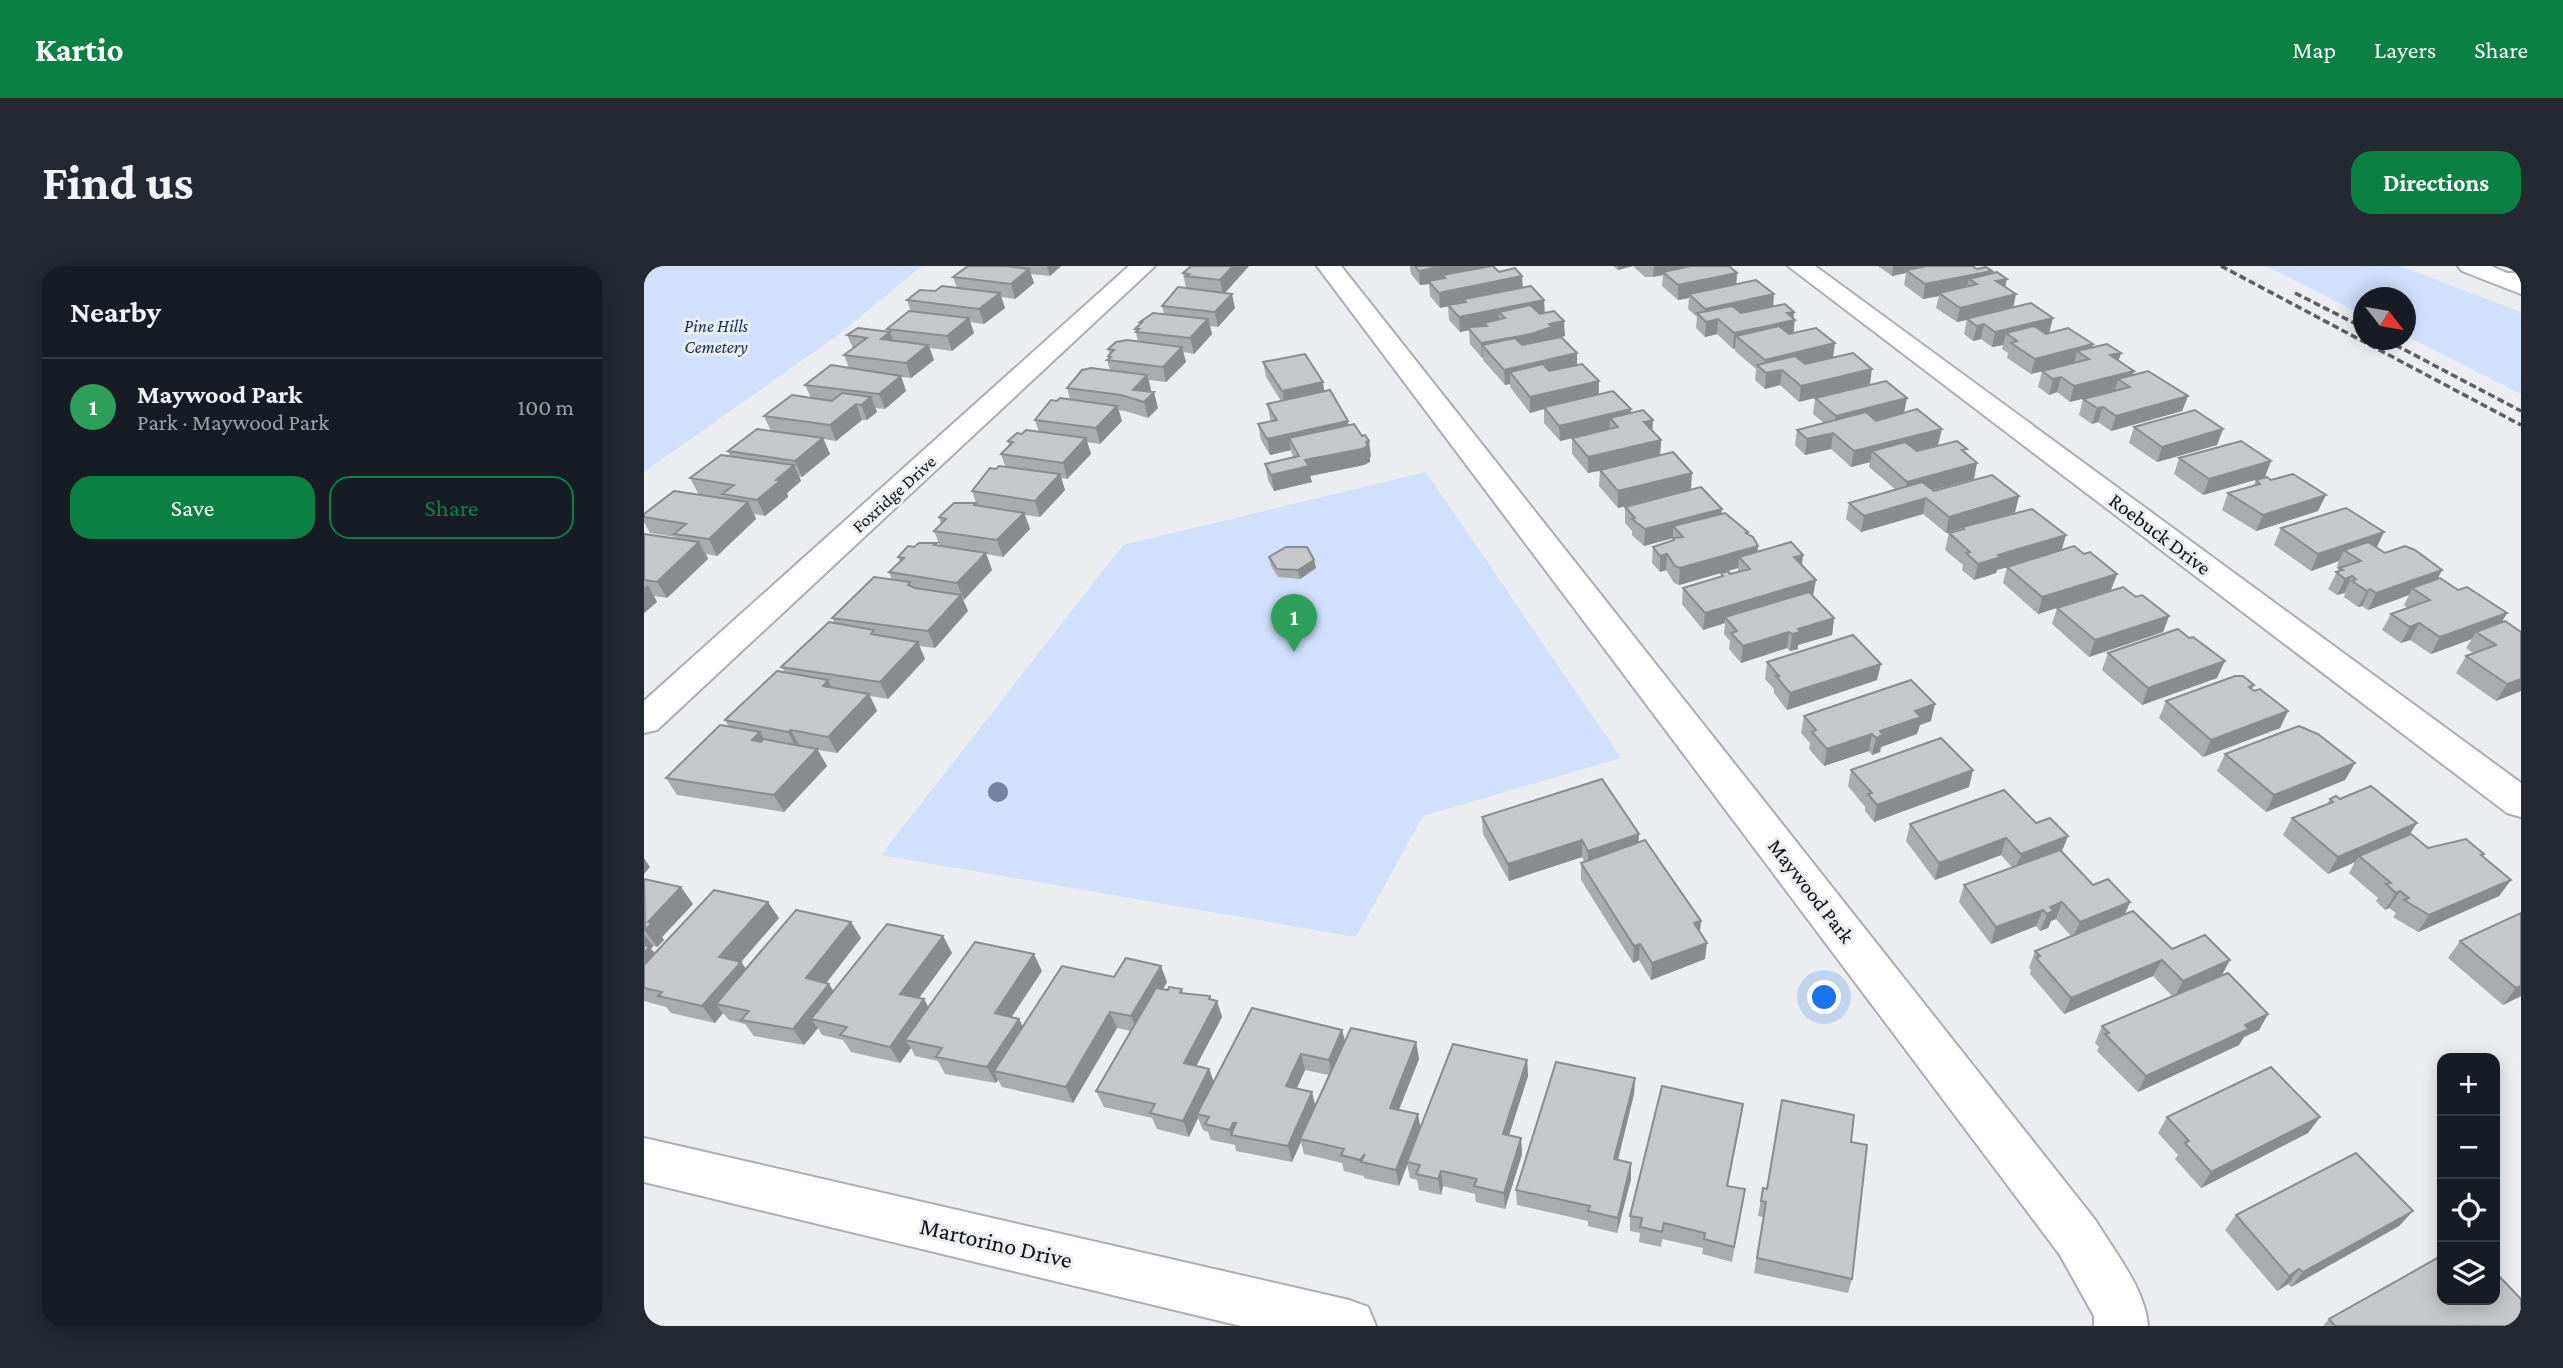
<!DOCTYPE html>
<meta charset="utf-8">
<style>
:root{--surface:#171b24;--page:#242831;--text:#f1f3f6;--muted:#9ea1a6;--line:#363941;--accent:#0b8043}
body{margin:0;font-family:"Crimson Pro",serif;background:var(--page);color:var(--text)}
.controls{position:absolute;right:21px;bottom:21px;display:grid;overflow:hidden;border-radius:14px;box-shadow:0 4px 18px #0003}
.controls button{width:63px;height:63px;display:grid;place-items:center;padding:0;border:0;border-bottom:2px solid var(--line);background:var(--surface);color:var(--text);font:35px sans-serif}
.compass{position:absolute;left:1709px;top:21px;width:63px;height:63px;border-radius:50%;background:var(--surface);box-shadow:0 4px 18px #0003;rotate:121deg}
.you{position:absolute;left:1181px;top:732px;width:24px;height:24px;margin:-18px;border:5px solid #fff;border-radius:50%;background:#1a73e8;box-shadow:0 0 0 10px #1a73e833}
.badge{display:grid;place-items:center;width:46px;height:46px;border-radius:50%;background:var(--accent);color:#fff;font-size:23px;font-weight:700}
.pin{position:absolute;translate:-50% -58px;filter:drop-shadow(0 2px 4px #0008)}
.pin::after{content:'';position:absolute;top:37px;width:24px;height:21px;background:inherit;clip-path:polygon(0 0,100% 0,50% 100%)}
.list{margin:0;padding:0;list-style:none}
h2{display:flex;justify-content:space-between;align-items:center;height:91px;margin:0;padding:0 28px;font-size:30px}
h2 small{font-size:23px;font-weight:400;color:var(--muted)}
.list li{display:grid;grid-template-columns:46px 1fr auto;gap:21px;align-items:center;box-sizing:border-box;height:98px;padding:0 28px;border-top:2px solid var(--line)}
.list b{display:block;font-size:26px;white-space:nowrap}
.list p{margin:0;font-size:23px;white-space:nowrap;color:var(--muted)}
.list em{font-size:23px;font-style:normal;color:var(--muted)}
.actions{display:flex;gap:14px;padding:21px 28px}
.actions a{flex:1;padding:16px 0;border:2px solid var(--accent);border-radius:21px;text-align:center;font-size:24px;color:var(--accent)}
.actions .main{background:var(--accent);color:#fff}
.icon{flex:none;width:38px;height:38px;fill:none;stroke:currentColor;stroke-width:2;stroke-linecap:round;stroke-linejoin:round}
.map{position:relative;flex:none;width:1877px;height:1060px;overflow:hidden;border-radius:21px}
header{display:flex;align-items:center;gap:42px;box-sizing:border-box;height:98px;padding:0 35px;background:var(--accent);color:#fff}
header strong{font-size:33px}
nav{display:flex;gap:38px;margin-inline-start:auto;font-size:24px}
.intro{display:flex;align-items:center;justify-content:space-between;box-sizing:border-box;height:168px;padding:0 42px}
h1{margin:0;font-size:49px}
.button{padding:18px 32px;border-radius:21px;background:var(--accent);color:#fff;font-size:24px;font-weight:700}
main{display:flex;gap:42px;padding:0 42px}
aside{flex:1;background:var(--surface);border-radius:21px;box-shadow:0 4px 18px #0003}
.map>svg:first-child{display:block}
.green{fill:#d1e1fd}
.lines{fill:none;stroke-linecap:round;stroke-linejoin:round}
.minor-casing{stroke:#abadb1;stroke-width:4}
.minor{fill:#fff;fill-rule:evenodd}
.rail{stroke:#5d5e60;stroke-width:3.5;stroke-dasharray:7 3.5;stroke-linecap:butt}
.tree{fill:#74839e}
.wall{fill:#a9abaf;fill-rule:evenodd}
.shaded-wall{fill:#8a8b8e}
.building{fill:#c5c7cb;stroke:#8a8b8e;stroke-width:2}
.labels{text-anchor:middle;stroke-width:6;stroke-linejoin:round;paint-order:stroke}
.far-park-label{font-size:18px;font-style:italic;fill:#132c5b;stroke:#ebedf1}
.far-street-label{font-size:18px;fill:#0e0f10;stroke:#ebedf1}
.street-label{font-size:21px;fill:#0e0f10;stroke:#ebedf1}
.near-street-label{font-size:24px;fill:#0e0f10;stroke:#ebedf1}
</style>
<header>
<strong>Kartio</strong>
<nav><a>Map</a><a>Layers</a><a>Share</a></nav>
</header>
<div class="intro"><h1>Find us</h1><a class="button">Directions</a></div>
<main>
<aside>
<h2>Nearby<small></small></h2>
<ul class="list">
<li><span class="badge" style="background:#2e9e5b">1</span><div><b>Maywood Park</b><p>Park · Maywood Park</p></div><em>100 m</em></li>
</ul>
<div class="actions"><a class="main">Save</a><a>Share</a></div>
</aside>
<div class="map">
<svg width="1877" height="1060" viewBox="0 0 1877 1060">
<rect width="100%" height="100%" fill="#ebedf1"/>
<g class="green">
<path d="M0 0H278L194 69 0 206Z"/>
<path d="M1622 0H1756L1877 46V128L1762 70V32H1720L1719 49Z"/>
<path d="M782 206 977 492 779 550 712 671 237 589 479 279Z"/>
</g>
<g class="lines">
<g class="minor-casing">
<g id="minor">
<path d="M485 0H511L13 464 0 467V435Z"/>
<path d="M673 0H697L1452 955C1471 987 1501 1022 1504 1060H1450V1050L1416 989Z"/>
<path d="M1144 0H1171L1877 517V551L1863 547Z"/>
<path d="M1814 0H1847L1863 7H1877V28L1818 5Z"/>
<path d="M0 872 705 1034 724 1041 732 1060H597L0 916Z"/>
</g>
</g>
<use href="#minor" class="minor"/>
<g class="rail">
<path d="M1577 0 1877 159"/>
<path d="M1651 27 1720 62"/>
<path d="M1742 74 1877 145"/>
</g>
</g>
<circle class="tree" cx="354" cy="526" r="10"/>
<g class="wall">
<path d="M324 0H417L406 10 387 8 390 17 371 33 357 31 361 42 340 58 326 56 330 67 308 85 286 82 290 94 267 112 257 111 262 125 241 143 231 142 233 146 223 154H218L192 175 179 173 186 188 158 211 155 210 157 215 143 227 144 231 121 250 110 248 112 253 73 290 62 288 64 293 23 332 10 330 13 336 0 347V268L32 273 31 271 6 267 0 256V248L81 233 55 229 46 212 86 190 84 185 127 165 120 150 167 132 161 119 205 102 200 89 209 82 203 69 244 65 243 63 267 46 263 34 291 25 313 22 309 11Z"/>
<path d="M605 0 581 27 591 42 574 61 566 60 568 68 550 88 539 86 542 96 522 116 505 114 507 124 505 126 514 142 504 152 481 145 475 144 478 155 456 178 443 176 447 188 423 213 417 212 421 224 396 251 381 249 386 263 359 291 342 288 348 304 319 333 324 345 291 382 275 380 281 393 244 433 226 430 233 445 193 487 174 484 183 500 140 546 33 529 22 512 85 461 81 454 141 406 137 401 191 357 188 352 248 314 245 306 256 295 254 291 270 281 296 280 290 265 297 258 295 251 332 237 328 225 352 203 361 200 357 188 365 180 364 175 378 168 395 166 391 154 413 135 426 133 423 122 466 104 463 94 466 89 464 83 494 75 491 63 496 58V56L520 48 518 40 544 23 542 22 539 7Z"/>
<path d="M766 0H842L855 6 878 10V22L921 70 917 71 933 99 955 115V128L986 147 1008 165 1017 174 1016 189 1047 223 974 242 955 220 956 205 944 207 928 188V172L916 175 900 157V143L886 147 866 121V118L861 119 839 94V91L838 92 826 78 825 64 816 66 805 54 804 40 796 42 786 30 785 18 776 19 767 8Z"/>
<path d="M969 0H1085L1093 7 1092 18 1129 40 1150 46V67L1172 62 1155 136 1136 119 1121 123 1111 114 1112 103 1091 85V82L1089 83 1073 68 1061 71 1052 62 1053 51 1044 43 1045 32 1034 34 1018 20 1019 9 1009 11H1001L989 0 974 4Z"/>
<path d="M1234 0H1328L1333 3 1348 7 1361 21 1369 41 1409 52 1405 67 1449 78 1447 82 1477 87 1474 95 1489 109 1544 130 1538 145 1467 165 1454 156 1448 158 1435 149 1439 133 1471 124 1426 136 1413 126 1405 129 1394 121 1398 105 1387 108 1363 92 1364 87 1358 83 1359 79 1348 81 1337 73 1329 75 1320 68 1323 54 1313 56 1292 42 1295 30 1279 33 1260 19 1262 7 1248 10Z"/>
<path d="M619 96 680 126 704 155V159L725 175 727 191H726V196L720 199 666 210 668 216 630 225 624 214 621 198 649 191 647 184 626 189 617 174 614 158 627 156 623 138 637 135 622 111Z"/>
<path d="M1171 132 1261 147 1294 179 1272 185H1273L1322 188 1330 213 1288 224 1290 225 1375 230 1371 246 1347 254 1422 269 1417 284 1440 288 1473 308 1467 324 1394 348 1359 317 1363 301 1353 304 1352 307 1330 314 1318 304 1319 299 1301 284 1305 267 1317 264 1318 262 1302 267 1279 248 1217 266 1202 253 1205 237 1251 223 1225 201 1226 196 1207 201 1187 183 1161 189 1151 179 1153 164 1180 157 1169 148Z"/>
<path d="M1490 161 1579 163 1573 179 1513 196 1485 177Z"/>
<path d="M1535 192 1621 211 1559 229 1530 208Z"/>
<path d="M1612 214 1674 245 1612 265 1578 244 1584 227 1609 220Z"/>
<path d="M981 241 1077 248 1104 266V268L1114 285 1159 289 1158 299 1169 330 1190 352 1188 369 1154 379V383L1146 385 1143 382 1097 397 1085 383 1086 375 1080 368 1081 357 1059 364 1038 338 1039 322 1077 311V307L1086 308 1094 306V302L1035 319 1030 317 1022 304 1016 306 1008 297 1009 281 1029 274V272L1000 280 988 269V265L981 257Z"/>
<path d="M1637 262 1740 266 1733 281 1741 287 1798 304 1793 314 1863 347 1858 356 1877 425 1852 435 1812 407 1822 390 1829 387 1822 382 1828 373 1787 388 1766 374 1757 377 1738 364 1747 348 1764 342 1760 339 1765 329 1724 344 1718 340 1714 341 1700 331 1701 328 1700 327 1693 329 1684 323 1695 302 1693 300 1695 295 1667 305 1630 279Z"/>
<path d="M625 291 670 294 672 302 656 313 634 311 627 300Z"/>
<path d="M1492 331 1525 350 1519 366 1445 391 1408 358 1413 342Z"/>
<path d="M1464 387 1573 412 1498 439 1458 404Z"/>
<path d="M1123 396 1233 414 1143 444 1130 427V423L1121 413Z"/>
<path d="M1610 419 1608 424 1644 445 1636 462 1559 491 1515 452 1522 435Z"/>
<path d="M1160 450 1287 455 1276 459 1273 468 1237 481 1236 486 1228 489 1225 485 1180 500 1165 483 1166 477 1157 467Z"/>
<path d="M1581 488 1711 497 1701 514 1622 546 1573 505Z"/>
<path d="M1207 504 1325 521 1230 556 1221 545V541L1204 520Z"/>
<path d="M1686 533H1696L1766 569 1784 582 1838 590 1867 614 1855 630 1774 666 1749 651 1752 647 1745 642 1741 644 1732 635 1734 632 1705 607 1711 596 1684 608 1639 569 1648 552 1683 538Z"/>
<path d="M838 551 994 576 1057 655 1056 666 1061 693 1007 714 995 694 989 697 937 614V597L940 595 938 591 865 615 839 568Z"/>
<path d="M1392 557 1424 570 1418 585 1449 619 1481 648 1528 683 1578 710 1624 748 1615 764 1600 771 1595 779 1494 826 1453 785 1455 781 1451 777 1458 760 1529 731 1509 710 1420 748 1386 708 1387 704 1385 702 1391 685 1427 670 1412 653 1407 655 1404 662 1396 665 1392 660 1347 678 1315 636 1320 619 1368 601 1357 589 1291 614 1262 575 1266 558Z"/>
<path d="M0 613 49 638 18 671 20 674 13 681 9 680 7 683 11 687 135 652 97 696 102 703 207 656 217 672 182 717 189 725 299 670 308 687 275 732 280 733 284 741 398 705 367 751 375 753 378 760 470 711 523 716 519 723 524 724 538 723 539 727 566 730 567 733 573 735 578 751 552 800 565 803 570 816 698 764 701 775 772 776 775 793 755 844 774 848 776 862 883 794 884 810 865 870 877 872 878 888 861 943 832 936 831 928 799 920 797 929 775 924 773 914 766 912 763 898 755 920 720 912V909L719 910 700 905 698 897 660 888 657 876 648 896 592 885 591 879 567 874 564 866 559 864 554 852 545 871 513 863 508 852 460 841 452 825 487 765 473 762 429 837 358 821 354 814 352 817 301 808 294 795 271 790 267 782 256 797 207 786 199 774 178 769 174 762 160 779 110 770 101 758 85 754 79 747 71 757 27 747 22 741 0 735ZM661 804 685 809 671 839 653 822Z"/>
<path d="M1877 647V730L1859 739 1804 692 1816 675Z"/>
<path d="M991 812 990 828 974 894 987 913 973 967 944 960V955L873 939 872 924Z"/>
<path d="M1523 851H1676L1664 867 1557 922 1531 893 1534 889 1514 867Z"/>
<path d="M1097 854 1084 920 1101 923 1088 996 1058 988 1059 982 1018 973 1017 981 995 976 996 967 986 965V950Z"/>
<path d="M1207 876 1208 1013 1204 1027 1110 1007 1119 951 1114 950 1119 922 1123 923Z"/>
<path d="M1769 945 1755 960 1647 1021 1644 1018 1633 1025 1581 964 1592 949Z"/>
<path d="M1798 992 1877 1060H1679L1685 1053Z"/>
</g>
<g class="shaded-wall">
<path d="M403 0H417L406 10Z"/>
<path d="M589 0H605L579 29 576 14Z"/>
<path d="M800 0H842L843 6 801 12 799 9V15H784L785 18 776 19 775 5Z"/>
<path d="M974 0H989L974 4Z"/>
<path d="M1010 0H1065L1019 6V9L1009 11Z"/>
<path d="M1249 0H1287L1262 4V7L1248 10Z"/>
<path d="M385 3 390 17 371 33 367 18Z"/>
<path d="M1348 5 1345 20 1333 18 1325 13 1322 24 1295 27V30L1279 33 1281 18Z"/>
<path d="M1093 7 1092 21 1045 28V32L1034 34V19Z"/>
<path d="M878 10 879 24 820 33V37L796 42 795 27Z"/>
<path d="M1363 13 1360 27 1352 15Z"/>
<path d="M356 27 361 42 340 58 335 43Z"/>
<path d="M588 28 591 42 574 61 571 46Z"/>
<path d="M1130 28 1129 43 1074 55 1073 68 1061 71 1062 56 1061 54V43Z"/>
<path d="M1372 28 1369 43 1313 56 1316 42Z"/>
<path d="M900 34 901 49 861 52 855 46V58L840 57 841 61 816 66 815 51Z"/>
<path d="M1150 46 1149 54H1151L1149 69 1092 70 1091 82 1089 83 1090 67 1143 47Z"/>
<path d="M325 52 330 67 308 85 303 70Z"/>
<path d="M1409 52 1405 67 1373 75 1362 67 1359 79 1348 81 1351 66Z"/>
<path d="M564 53 568 68 550 88 546 72Z"/>
<path d="M920 55 921 70 908 73 887 83 838 79 839 91 838 92 837 77Z"/>
<path d="M1340 58 1337 73 1329 75 1333 60Z"/>
<path d="M246 66 252 81 237 73Z"/>
<path d="M1191 77 1189 92 1138 105 1136 119 1121 123 1122 107 1120 105 1121 94Z"/>
<path d="M1449 78 1444 93 1433 85 1430 97 1387 108 1391 93Z"/>
<path d="M284 79 290 94 267 112 262 97Z"/>
<path d="M538 81 542 96 522 116 519 101Z"/>
<path d="M933 87V102L874 116 866 106V118L861 119 860 104Z"/>
<path d="M1477 87 1472 102 1466 89Z"/>
<path d="M1228 103 1226 118 1155 136 1157 120Z"/>
<path d="M1490 105 1485 120 1474 113 1471 124 1426 136 1430 120Z"/>
<path d="M503 109 507 124 497 135 489 124Z"/>
<path d="M257 110 262 125 241 143 235 128Z"/>
<path d="M1417 111 1413 126 1405 129 1409 113Z"/>
<path d="M955 115 954 130 900 141V143L886 147V131Z"/>
<path d="M679 116 681 131 641 140 638 125Z"/>
<path d="M510 126 514 142 504 152 500 136Z"/>
<path d="M1544 130 1538 145 1467 165 1472 150Z"/>
<path d="M227 131 233 146 223 154 217 139Z"/>
<path d="M1263 132 1260 147 1189 165 1192 150Z"/>
<path d="M212 138 218 154 192 175 186 159Z"/>
<path d="M473 140 478 155 456 178 452 162Z"/>
<path d="M1459 141 1454 156 1448 158 1453 142Z"/>
<path d="M987 143 986 158 966 152V163L916 175 915 160Z"/>
<path d="M1009 154 1008 170 1000 156Z"/>
<path d="M704 155 706 171 645 172 647 184 626 189 623 173Z"/>
<path d="M1298 163 1294 179 1238 193 1228 185 1226 196 1207 201 1210 185Z"/>
<path d="M1579 163 1573 179 1513 196 1518 181Z"/>
<path d="M1189 167 1187 183 1161 189 1163 173Z"/>
<path d="M179 172 186 188 158 211 151 195Z"/>
<path d="M442 172 447 188 423 213 419 197Z"/>
<path d="M1017 174 1016 190 944 207V191Z"/>
<path d="M725 175 727 191H726V196L720 199 666 210 668 216 630 225 627 209 661 194Z"/>
<path d="M1627 195 1621 211 1559 229 1565 213Z"/>
<path d="M1333 197 1330 213 1260 232 1263 216Z"/>
<path d="M150 199 157 215 143 227 144 231 121 250 113 234 132 214Z"/>
<path d="M1048 207 1047 223 974 242V225Z"/>
<path d="M416 208 421 224 396 251 391 235Z"/>
<path d="M1682 229 1674 245 1612 265 1619 249Z"/>
<path d="M1375 230 1371 246 1302 267 1305 251Z"/>
<path d="M1282 232 1279 248 1217 266 1220 250Z"/>
<path d="M104 236 112 253 73 290 65 273Z"/>
<path d="M1078 243 1076 259 1029 260V272L1000 280 1001 263Z"/>
<path d="M380 247 386 263 359 291 353 274Z"/>
<path d="M1740 266 1732 282 1700 284 1695 295 1667 305 1674 288Z"/>
<path d="M1422 269 1417 286 1353 304 1352 307 1330 314 1334 298 1354 289Z"/>
<path d="M55 276 64 293 23 332 13 316Z"/>
<path d="M1114 280 1113 297 1095 291 1094 302 1035 319 1036 302Z"/>
<path d="M342 287 348 304 320 334 313 317Z"/>
<path d="M1023 288 1022 304 1016 306V290Z"/>
<path d="M1159 289 1157 305 1150 291Z"/>
<path d="M670 294 672 302 656 313 654 304Z"/>
<path d="M1798 304 1789 321 1768 322 1765 329 1724 344 1732 327Z"/>
<path d="M1473 308 1467 324 1394 348 1398 331Z"/>
<path d="M1708 310 1700 327 1693 329 1701 313Z"/>
<path d="M1172 314 1169 330 1081 351V357L1059 364 1061 347Z"/>
<path d="M4 319 13 336 0 347V322Z"/>
<path d="M1726 323 1718 340 1714 341 1723 325Z"/>
<path d="M317 329 324 345 291 382 284 365Z"/>
<path d="M1863 347 1853 363 1832 366 1828 373 1787 388 1796 371Z"/>
<path d="M1525 350 1519 366 1445 391 1451 374Z"/>
<path d="M1190 352 1188 369 1154 379V383L1146 385 1148 368 1154 363Z"/>
<path d="M1775 357 1766 374 1757 377 1766 361Z"/>
<path d="M1145 366 1143 382 1097 397 1099 380Z"/>
<path d="M274 376 281 393 244 433 236 416Z"/>
<path d="M1581 395 1573 412 1498 439 1504 422Z"/>
<path d="M1237 398 1233 414 1143 444 1146 427Z"/>
<path d="M1877 413V425L1852 435 1863 418Z"/>
<path d="M184 414 193 431 179 420Z"/>
<path d="M225 428 233 445 193 487 184 471Z"/>
<path d="M1291 438 1287 455 1276 459 1273 468 1237 481 1236 486 1228 489 1232 472 1236 465 1271 445Z"/>
<path d="M1644 445 1636 462 1559 491 1567 474Z"/>
<path d="M147 464 156 481 153 483 144 466Z"/>
<path d="M116 466 126 483 108 474Z"/>
<path d="M1228 468 1225 485 1180 500 1183 483Z"/>
<path d="M173 483 183 500 140 546 130 529Z"/>
<path d="M1711 497 1701 514 1622 546 1630 529Z"/>
<path d="M1329 504 1325 521 1230 556 1233 539Z"/>
<path d="M1773 557 1762 574 1715 590 1711 596 1684 608 1694 591Z"/>
<path d="M995 568 994 585 944 601V585Z"/>
<path d="M1424 570 1417 587 1371 604 1377 588Z"/>
<path d="M1362 572 1357 589 1291 614 1295 597Z"/>
<path d="M938 574V591L865 615 864 598Z"/>
<path d="M0 592 6 601 0 608Z"/>
<path d="M1867 614 1855 630 1774 666 1785 649Z"/>
<path d="M37 621 49 638 18 671 20 674 13 681 1 664 4 656Z"/>
<path d="M1756 625 1745 642 1741 644 1752 627Z"/>
<path d="M124 636 135 652 97 696 109 713 72 738 79 747 71 757 58 740 75 691Z"/>
<path d="M1418 636 1412 653 1407 655 1404 662 1396 665 1406 641Z"/>
<path d="M1486 636 1479 653 1429 672 1436 656Z"/>
<path d="M1399 644 1392 660 1347 678 1352 661Z"/>
<path d="M1057 655 1055 672 1050 657Z"/>
<path d="M207 656 217 672 173 729 162 712Z"/>
<path d="M0 668 9 680 7 683 19 697 0 718Z"/>
<path d="M299 670 308 687 266 744 256 728Z"/>
<path d="M1063 677 1061 693 1007 714 1008 697Z"/>
<path d="M996 678 995 694 989 697 990 680Z"/>
<path d="M390 688 398 705 359 764 351 747Z"/>
<path d="M1518 694 1509 710 1420 748 1427 732Z"/>
<path d="M1586 694 1577 711 1530 732 1539 715Z"/>
<path d="M517 700 523 716 494 767 487 750Z"/>
<path d="M185 718 195 734 167 753 174 762 160 779 149 763Z"/>
<path d="M1877 720V730L1859 739 1872 722Z"/>
<path d="M566 730 569 742 573 735 578 751 545 814 540 797Z"/>
<path d="M280 733 289 750 261 774 267 782 256 797 246 781Z"/>
<path d="M466 746 473 762 429 837 422 821Z"/>
<path d="M1624 748 1615 764 1600 771 1595 779 1494 826 1502 810Z"/>
<path d="M375 753 383 769 350 805 354 814 352 817 343 801Z"/>
<path d="M698 764 702 780 688 810 685 794Z"/>
<path d="M772 776 775 793 749 858 746 842Z"/>
<path d="M657 788 661 804 646 836 642 820Z"/>
<path d="M883 794 884 810 860 884 859 868Z"/>
<path d="M565 803 571 820 553 848 554 852 545 871 539 855Z"/>
<path d="M991 812 990 828 970 909V893Z"/>
<path d="M668 826 672 842 656 873 657 876 648 896 644 880Z"/>
<path d="M774 848 777 864 755 920 752 904Z"/>
<path d="M1676 851 1664 867 1557 922 1567 906Z"/>
<path d="M589 857 594 870 587 869 586 864Z"/>
<path d="M877 872 878 888 861 943 860 927Z"/>
<path d="M987 897V913L973 967 974 952Z"/>
<path d="M797 905 799 920 797 929 794 913Z"/>
<path d="M1769 945 1755 960 1647 1021 1659 1006Z"/>
<path d="M1655 1003 1644 1018 1633 1025 1645 1010Z"/>
</g>
<g class="building">
<path d="M324 0H362L385 3 367 18 309 11Z"/>
<path d="M547 0H589L576 14 542 10 545 8 539 7Z"/>
<path d="M771 0H800L775 5Z"/>
<path d="M847 0H849L855 6 871 2 878 10 795 27 784 15 801 12 799 9Z"/>
<path d="M1047 0H1085L1093 7 1034 19 1019 6Z"/>
<path d="M1283 0H1328L1333 3 1342 1 1348 5 1281 18 1262 4Z"/>
<path d="M1353 6 1363 13 1352 15 1372 28 1316 42 1295 27 1333 18 1325 13Z"/>
<path d="M1112 14 1130 28 1061 43 1045 28Z"/>
<path d="M298 20 356 27 335 43 263 34 276 24 291 25Z"/>
<path d="M887 20 900 34 815 51 804 39 822 36 820 33Z"/>
<path d="M534 21 588 28 571 46 518 40Z"/>
<path d="M1387 37 1409 52 1351 66 1340 58 1333 60 1323 53 1329 51Z"/>
<path d="M1141 38 1150 46 1143 47 1151 54 1090 67 1074 53 1062 56 1053 47 1088 40 1097 47Z"/>
<path d="M886 39 896 48 910 45 920 55 905 58 908 61 887 68 837 77 825 63V61L843 60 840 57 861 52 855 46Z"/>
<path d="M265 45 325 52 303 70 243 63Z"/>
<path d="M509 47 564 53 546 72 492 66 495 63H491L498 56H496Z"/>
<path d="M1135 60 1145 68 1172 62 1191 77 1121 94 1092 70Z"/>
<path d="M1390 60 1402 68 1424 62 1449 78 1391 93 1367 77 1373 75 1362 67Z"/>
<path d="M214 62 246 66 237 73 284 79 262 97 200 89 223 72 203 69Z"/>
<path d="M917 71 933 87 860 104 838 79 871 72 878 79Z"/>
<path d="M483 74 538 81 519 101 463 94 467 91 464 90 470 84 464 83 472 76Z"/>
<path d="M1463 78 1477 87 1466 89 1490 105 1430 120 1417 111 1409 113 1398 105 1445 93 1433 85Z"/>
<path d="M1209 87 1228 103 1157 120 1138 104 1122 107 1113 99 1151 90 1161 98Z"/>
<path d="M661 88 679 116 638 125 619 96Z"/>
<path d="M899 98 905 105 938 98 955 115 886 131 866 106Z"/>
<path d="M187 99 257 110 235 128 161 119Z"/>
<path d="M447 102 503 109 489 124 510 126 500 136 477 129 423 122 438 104Z"/>
<path d="M1504 105 1544 130 1472 150 1459 141 1453 142 1439 133 1486 121 1474 113Z"/>
<path d="M1242 115 1263 132 1192 150 1171 132Z"/>
<path d="M686 124 704 155 623 173 614 158 633 154 623 138Z"/>
<path d="M969 125 987 143 915 160 900 141Z"/>
<path d="M198 127 227 131 217 139 212 138 186 159 120 150 148 129 188 135Z"/>
<path d="M416 132 473 140 452 162 391 154 407 134 413 135Z"/>
<path d="M1273 143 1298 163 1210 185 1189 167 1163 173 1153 164 1222 146 1232 155Z"/>
<path d="M999 144 1009 154 1000 156 1017 174 944 191 928 172 974 161 966 152Z"/>
<path d="M1551 144 1579 163 1518 181 1490 161Z"/>
<path d="M710 158 718 170 721 169 725 175 722 176 724 180 718 183 661 194 665 200 627 209 621 198 655 190 645 172Z"/>
<path d="M113 163 179 172 151 195 84 185Z"/>
<path d="M382 164 442 172 419 197 357 188 369 176 364 175 373 167 378 168Z"/>
<path d="M1313 175 1323 183 1318 184 1333 197 1263 216 1228 185 1261 176 1273 185Z"/>
<path d="M1597 175 1627 195 1565 213 1535 192Z"/>
<path d="M1029 186 1048 207 974 225 956 204Z"/>
<path d="M77 189 150 199 132 214H137L113 234 78 228 90 219 46 212Z"/>
<path d="M355 200 416 208 391 235 328 225 346 202 352 203Z"/>
<path d="M1649 208 1682 229 1619 249 1584 227 1616 218 1612 214 1623 211 1627 214Z"/>
<path d="M1348 209 1375 230 1305 251 1282 232 1220 250 1205 237 1278 216 1290 225Z"/>
<path d="M1057 221 1078 243 1001 263 988 253 991 252 981 241Z"/>
<path d="M30 225 104 236 65 273 30 268 42 258 0 251V248Z"/>
<path d="M310 237H332L330 239 380 247 353 274 290 265 302 253 295 251Z"/>
<path d="M1702 242 1740 266 1674 288 1637 262Z"/>
<path d="M1388 243 1422 269 1354 289 1357 291 1334 298 1322 287 1326 286 1305 267 1320 263 1318 261Z"/>
<path d="M1081 247 1104 266 1102 267 1109 271 1114 280 1036 302 1031 300 1023 288 1016 290 1009 281 1030 274 1029 272 1039 271 1029 260Z"/>
<path d="M0 268 55 276 13 316 0 314Z"/>
<path d="M1147 276 1159 289 1150 291 1172 314 1061 347 1039 322 1079 310 1077 307 1084 305 1086 308 1106 303 1095 291Z"/>
<path d="M1724 276 1741 287 1761 280 1771 284 1798 304 1732 327 1726 323 1723 325 1708 315 1712 313 1708 310 1701 313 1692 306 1699 304 1695 302 1717 295 1700 284Z"/>
<path d="M275 277H293L290 279 342 287 313 317 245 306 260 292 254 291 264 280 270 281Z"/>
<path d="M1430 280 1440 288 1446 286 1473 308 1398 331 1363 301Z"/>
<path d="M642 281H663L670 294 654 304 633 303 625 291Z"/>
<path d="M230 311 266 316 264 319 271 322 317 329 284 365 188 352Z"/>
<path d="M1796 312 1814 324 1823 321 1863 347 1796 371 1775 357 1766 361 1747 348 1786 334 1768 322Z"/>
<path d="M1479 321 1492 331 1498 329 1525 350 1451 374 1413 342Z"/>
<path d="M1165 326 1190 352 1154 363 1156 366 1148 368 1145 366 1099 380 1087 367 1093 365 1081 351Z"/>
<path d="M1861 355 1877 366V413L1863 418 1822 390 1852 379 1832 366Z"/>
<path d="M185 356 230 364 227 368 274 376 236 416 137 401Z"/>
<path d="M1534 363 1545 372 1549 371 1581 395 1504 422 1464 387Z"/>
<path d="M1209 369 1237 398 1146 427 1132 410H1135L1123 396Z"/>
<path d="M133 405 184 414 179 420 225 428 184 471 147 464 144 466 81 454Z"/>
<path d="M1591 410H1599L1610 419 1605 421 1610 425 1616 423 1644 445 1567 474 1522 435Z"/>
<path d="M1267 414 1291 438 1271 445 1277 451 1236 465 1239 469 1232 472 1228 468 1183 483 1168 466 1172 464 1160 450Z"/>
<path d="M76 459 116 466 108 474 117 476 119 473 173 483 130 529 22 512Z"/>
<path d="M1655 460 1674 468 1711 497 1630 529 1581 488Z"/>
<path d="M1297 472 1329 504 1233 539 1224 528 1228 527 1207 504Z"/>
<path d="M958 513 995 568 944 585 938 574 864 598 838 551Z"/>
<path d="M1727 520 1773 557 1694 591 1648 552 1689 536 1686 533 1692 530 1696 533Z"/>
<path d="M1360 524 1392 557 1406 552 1424 570 1377 588 1362 572 1295 597 1266 558Z"/>
<path d="M1767 568 1784 582 1822 573 1840 588 1837 589 1867 614 1785 649 1760 634 1765 632 1756 625 1752 627 1742 618 1747 617 1715 590Z"/>
<path d="M1001 574 1057 655 1050 657 1063 677 1008 697 996 678 990 680 937 597Z"/>
<path d="M1416 584 1449 619 1464 613 1486 636 1436 656 1418 636 1406 641 1410 645 1403 648 1399 644 1352 661 1320 619Z"/>
<path d="M0 613 37 621 4 656 8 657 1 664Z"/>
<path d="M70 624 124 636 75 691 97 696 58 740 14 730 18 726 0 722V699Z"/>
<path d="M152 644 207 656 162 712 185 718 149 763 97 754 105 745 72 738Z"/>
<path d="M1489 645 1528 683 1561 669 1586 694 1539 715 1518 694 1427 732 1392 692 1396 690 1391 685Z"/>
<path d="M1877 647V720L1872 722 1816 675Z"/>
<path d="M243 658 299 670 256 728 280 733 246 781 196 769 203 761 167 753Z"/>
<path d="M331 676 390 688 351 747 375 753 343 801 292 791 298 782 261 774Z"/>
<path d="M0 679 6 681 0 687Z"/>
<path d="M482 692 517 700 487 750 466 746 422 821 350 805 418 700 470 711Z"/>
<path d="M1584 707 1624 748 1601 759 1605 763 1502 810 1461 768 1465 767 1458 760Z"/>
<path d="M525 721 538 723 536 727 566 730 565 733 573 735 540 797 565 803 539 855 506 847 511 838 452 825 512 722 524 724Z"/>
<path d="M608 742 698 764 685 794 657 788 642 820 668 826 644 880 587 869 592 857H589L586 864 561 858 565 851 553 848Z"/>
<path d="M707 762 772 776 746 842 774 848 752 904 717 896 721 888 716 894 697 889 700 883 656 873Z"/>
<path d="M809 778 883 794 859 868 877 872 860 927 830 920 833 913 797 905 794 913 772 908 776 899 763 896Z"/>
<path d="M912 796 991 812 970 893 987 897 974 952 944 945 946 940 872 924Z"/>
<path d="M1627 801 1676 851 1567 906 1541 877 1545 875 1523 851Z"/>
<path d="M1018 820 1099 838 1083 920 1101 923 1090 981 1060 973 1061 967 1020 957 1018 966 996 961 998 952 986 950Z"/>
<path d="M1138 834 1210 849 1207 876 1223 879 1208 1013 1113 992 1122 936 1117 935 1119 922 1123 923Z"/>
<path d="M1712 887 1769 945 1659 1006 1655 1003 1645 1010 1592 949Z"/>
<path d="M1797 990 1798 992V1034H1851V1006L1877 1033V1060H1691L1685 1053Z"/>
</g>
<g class="labels">
<g class="far-park-label">
<text x="72" y="66">Pine Hills<tspan x="72" dy="21">Cemetery</tspan></text>
</g>
<g class="far-street-label">
<text transform="translate(250 228) rotate(-42)" y="6">Foxridge Drive</text>
</g>
<g class="street-label">
<text transform="translate(1516 268) rotate(37)" y="7">Roebuck Drive</text>
<text transform="translate(1167 625) rotate(52)" y="7">Maywood Park</text>
</g>
<g class="near-street-label">
<text transform="translate(352 977) rotate(13)" y="8">Martorino Drive</text>
</g>
</g>
</svg>
<div class="controls">
<button>+</button>
<button>−</button>
<button><svg class="icon" aria-label="locate" viewBox="0 0 24 24"><circle cx="12" cy="12" r="6"/><path d="M12 2v4M12 18v4M2 12h4M18 12h4"/></svg></button>
<button><svg class="icon" aria-label="layers" viewBox="0 0 24 24"><path d="M12 4l9 5-9 5-9-5zM3 14l9 5 9-5"/></svg></button>
</div>
<svg class="compass" viewBox="-18 -18 36 36"><path d="M0-13l5 13h-10z" fill="#e53935"/><path d="M0 13l5-13h-10z" fill="#9ea1a6"/></svg>
<div class="you"></div>
<div class="pin badge" style="left:650px;top:386px;background:#2e9e5b">1</div>
</div>
</main>
